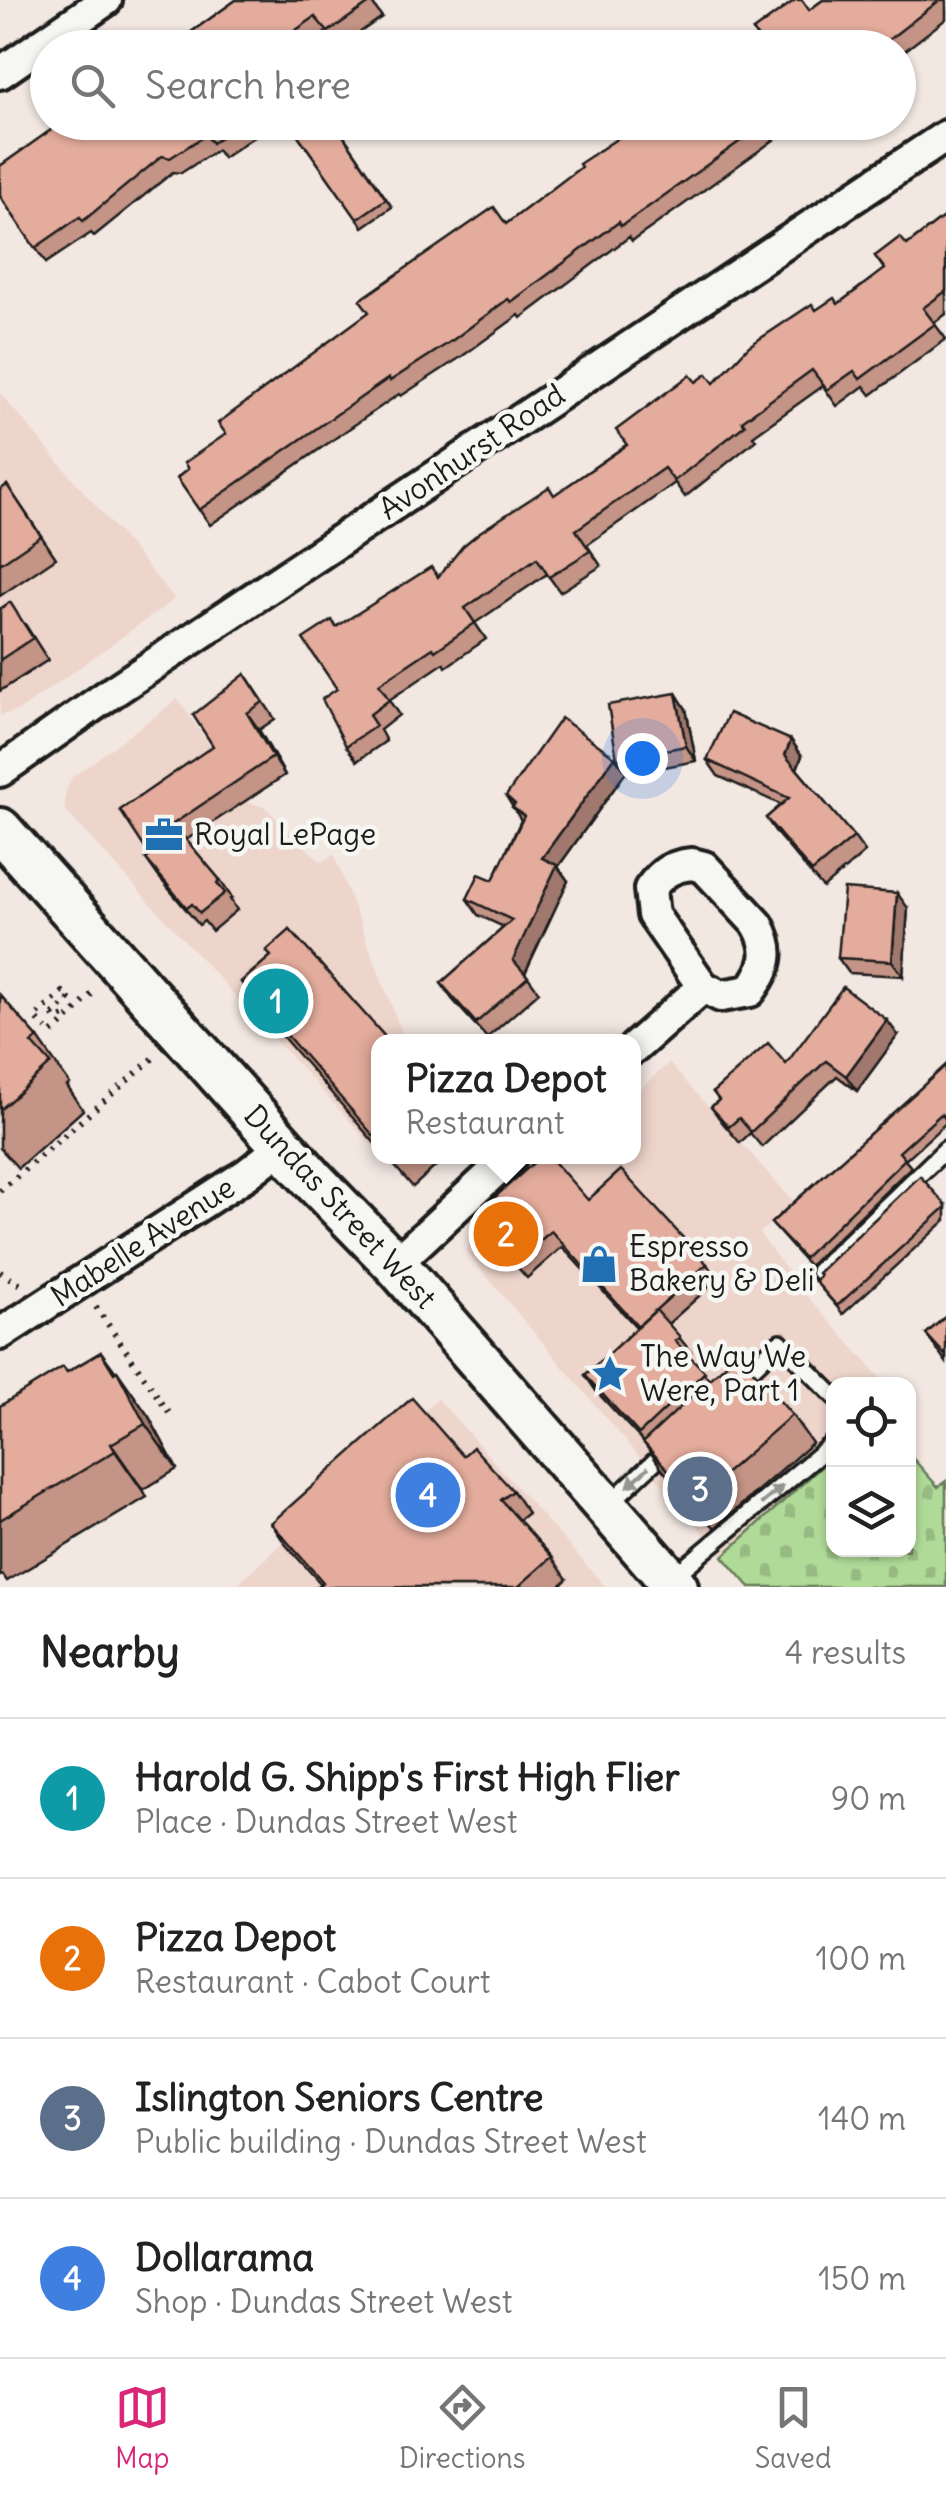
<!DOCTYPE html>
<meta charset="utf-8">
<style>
:root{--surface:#fff;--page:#f6f6f6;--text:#222;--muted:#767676;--line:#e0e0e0;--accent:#db2777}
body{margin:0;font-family:Delius,sans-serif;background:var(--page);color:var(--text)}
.controls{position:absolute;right:30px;bottom:30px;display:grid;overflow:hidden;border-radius:20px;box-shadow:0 2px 8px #0004}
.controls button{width:90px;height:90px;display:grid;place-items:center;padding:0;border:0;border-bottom:2px solid var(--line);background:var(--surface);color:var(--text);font:50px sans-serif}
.you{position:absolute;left:642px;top:758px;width:35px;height:35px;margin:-25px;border:8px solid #fff;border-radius:50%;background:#1a73e8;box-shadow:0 0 0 15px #1a73e833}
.badge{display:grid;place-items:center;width:65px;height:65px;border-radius:50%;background:var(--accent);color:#fff;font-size:32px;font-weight:700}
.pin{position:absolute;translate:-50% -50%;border:5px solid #fff;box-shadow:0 2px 10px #0006}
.popup{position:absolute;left:371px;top:1034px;width:270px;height:130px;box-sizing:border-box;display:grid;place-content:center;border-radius:20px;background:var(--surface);filter:drop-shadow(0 2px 8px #0005);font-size:32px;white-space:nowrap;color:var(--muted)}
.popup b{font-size:38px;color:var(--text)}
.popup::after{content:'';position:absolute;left:50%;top:100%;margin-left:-20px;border:20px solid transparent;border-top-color:var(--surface)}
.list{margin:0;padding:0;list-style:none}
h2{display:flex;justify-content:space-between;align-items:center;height:130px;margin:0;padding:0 40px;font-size:42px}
h2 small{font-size:32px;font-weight:400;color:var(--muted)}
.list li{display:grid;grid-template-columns:65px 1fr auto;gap:30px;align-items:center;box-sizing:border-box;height:160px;padding:0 40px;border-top:2px solid var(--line)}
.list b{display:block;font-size:38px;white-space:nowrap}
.list p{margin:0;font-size:32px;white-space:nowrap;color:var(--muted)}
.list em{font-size:32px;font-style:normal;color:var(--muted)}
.icon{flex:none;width:55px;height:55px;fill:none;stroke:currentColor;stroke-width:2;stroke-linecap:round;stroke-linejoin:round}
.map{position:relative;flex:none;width:946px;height:1587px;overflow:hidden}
.search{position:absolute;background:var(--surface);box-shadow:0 2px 8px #0004;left:30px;right:30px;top:30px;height:110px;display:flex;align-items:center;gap:25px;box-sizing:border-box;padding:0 35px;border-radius:55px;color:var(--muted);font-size:38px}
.sheet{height:770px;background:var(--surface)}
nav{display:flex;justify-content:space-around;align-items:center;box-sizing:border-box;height:140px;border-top:2px solid var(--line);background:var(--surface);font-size:28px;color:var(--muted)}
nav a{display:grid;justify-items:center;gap:5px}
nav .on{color:var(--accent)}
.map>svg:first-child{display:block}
.built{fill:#eed5cc}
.cemetery{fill:url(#cemetery-stones);stroke:#667b5a;stroke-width:2.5}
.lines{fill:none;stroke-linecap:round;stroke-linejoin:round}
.lane-casing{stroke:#1c1c1c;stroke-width:22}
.street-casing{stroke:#1c1c1c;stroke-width:38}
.secondary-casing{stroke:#1c1c1c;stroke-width:50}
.path{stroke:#1c1c1c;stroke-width:6;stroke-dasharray:2.5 8;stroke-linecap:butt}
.lane{stroke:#f6f6f2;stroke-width:15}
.street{stroke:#f6f6f2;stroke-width:30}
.secondary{stroke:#f6f6f2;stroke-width:42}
.wall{fill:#c49486;stroke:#1c1c1c;stroke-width:2.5}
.shaded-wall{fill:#a0786d;stroke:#1c1c1c;stroke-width:2.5}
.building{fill:#e4ac9c;stroke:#1c1c1c;stroke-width:2.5}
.oneway{fill:#949492}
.labels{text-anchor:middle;stroke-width:9;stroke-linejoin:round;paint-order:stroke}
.street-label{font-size:30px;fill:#1c1c1c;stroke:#f6f6f2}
.poi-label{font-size:30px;fill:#1c1c1c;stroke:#f6f6f2;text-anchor:start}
</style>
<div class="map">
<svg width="946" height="1587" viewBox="0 0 946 1587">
<defs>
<pattern id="cemetery-stones" width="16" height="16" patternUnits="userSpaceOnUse" patternTransform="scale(2.5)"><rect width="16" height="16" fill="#b0da98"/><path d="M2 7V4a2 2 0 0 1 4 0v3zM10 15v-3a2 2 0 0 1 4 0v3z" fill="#97ba82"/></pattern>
</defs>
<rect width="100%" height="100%" fill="#f2e7e1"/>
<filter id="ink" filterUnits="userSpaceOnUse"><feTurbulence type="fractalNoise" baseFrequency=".01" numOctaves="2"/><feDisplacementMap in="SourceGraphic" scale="20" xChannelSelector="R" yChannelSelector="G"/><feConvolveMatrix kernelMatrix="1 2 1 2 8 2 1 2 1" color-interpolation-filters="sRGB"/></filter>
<g filter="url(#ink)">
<g class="built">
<path d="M0 393 175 599 20 710 0 715Z"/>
<path d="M178 699 249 803 264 806 321 862 334 855 405 1041 378 1042V1152L65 810V794L71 778Z"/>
<path d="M669 1063 795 1203 759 1233 803 1292 886 1384H834L833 1456 723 1556 466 1252 471 1242 563 1157 634 1156V1094Z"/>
<path d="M438 1399 606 1587H235Z"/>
</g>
<path class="cemetery" d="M909 1454 938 1487 946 1481V1587H750L723 1556 833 1456 834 1550H908Z"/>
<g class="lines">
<g class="lane-casing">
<g id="lane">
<path d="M819 1271 946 1149"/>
<path d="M737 1383 780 1342 834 1396"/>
<path d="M610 1503 670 1447"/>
<path d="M673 1577 834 1442"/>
</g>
</g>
<g class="street-casing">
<g id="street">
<path d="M0 73 106 0"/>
<path d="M0 771 111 693 946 136"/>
<path d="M692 864 704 867 758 925C773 952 767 968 750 991L721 996 703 987 653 915 650 889C662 872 672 866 692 864Z"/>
<path d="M634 1048 703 987"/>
<path d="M395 1264 511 1156"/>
<path d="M0 1334 247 1174 283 1146"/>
</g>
</g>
<g class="secondary-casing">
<path id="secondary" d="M0 830 315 1182 395 1264 676 1587"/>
</g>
<g class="path">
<path d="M53 1015 69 999 63 992 35 1017 51 1034C68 1021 80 1005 96 990"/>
<path d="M53 1015 56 1019 71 1014"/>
<path d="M0 1191 157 1055"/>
<path d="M0 1272 21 1285"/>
<path d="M96 1307 169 1413"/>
</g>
<use href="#lane" class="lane"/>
<use href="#street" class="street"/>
<use href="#secondary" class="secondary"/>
</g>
<g class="wall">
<path d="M236 0H376L372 3 382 17 339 47 325 33 304 48H169Z"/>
<path d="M823 0H946V19L898 56V48H765L753 31 809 10Z"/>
<path d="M62 122H275L223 158 217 150 181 173 173 172 94 236 91 233 46 263 0 196Z"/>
<path d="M334 122 392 207 363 227 293 128Z"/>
<path d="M642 122H799L648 230 632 241 629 237 521 318 519 315 464 355 401 396 399 394 210 525 177 478 188 469 226 434Z"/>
<path d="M946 215V314L934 323 946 339 871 395 864 386 837 406 823 386 753 436 756 440 685 497 675 483 587 545 601 566 560 592 547 574 475 623 486 639 446 667 444 663 389 700 399 715 380 730 386 741 357 761 346 746 337 689V626L438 577 626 445 696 382 714 383 816 310 838 304 884 269 875 256 907 245Z"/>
<path d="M7 485 56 558 0 596V490Z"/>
<path d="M0 609 25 624 48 660 0 691Z"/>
<path d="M245 674 275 719 259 730 285 775 186 840 220 880 232 898 230 899 237 910 212 931 204 921 199 925 158 876 146 859 150 856 213 746Z"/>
<path d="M686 709 696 761 628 774 617 759Z"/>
<path d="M791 740 802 756 797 769 854 837 865 852 823 888 777 834 766 818 782 805 718 776 707 760Z"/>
<path d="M626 772 558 867 568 881 525 973 539 992 487 1038 452 999 441 983 504 927 478 915 467 899 493 880 521 820 506 796Z"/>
<path d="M908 908 903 976 849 973 838 958Z"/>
<path d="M290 930 389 1042H378V1147L264 1015 241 982 270 957Z"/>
<path d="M0 995 38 1038 70 1084 67 1086 83 1110 18 1168 0 1148Z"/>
<path d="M898 1035 857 1091 837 1076 762 1147 750 1133 740 1143 722 1122 711 1107 719 1100 713 1092 786 1064Z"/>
<path d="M946 1065V1123L905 1160 911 1167 809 1266 771 1223Z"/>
<path d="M386 1156H447L413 1187Z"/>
<path d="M588 1200 707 1264 717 1280 668 1324 691 1352 688 1355 710 1380 792 1415 812 1443 715 1528 662 1469 644 1443 596 1391 585 1375 637 1328 562 1247 527 1278 486 1231 475 1215Z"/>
<path d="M946 1205V1220L843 1314 815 1281Z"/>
<path d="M946 1316V1362L926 1334Z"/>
<path d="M101 1352 149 1417 177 1469 143 1490 147 1497 7 1581 3 1575 0 1576V1406L67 1372Z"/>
<path d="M463 1456 513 1491 528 1513 519 1520 552 1557 567 1579 559 1587H317L321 1584 286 1545 271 1523Z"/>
</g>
<g class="shaded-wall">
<path d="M676 693 686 709 696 761 686 746Z"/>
<path d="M247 713 259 730 285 775 273 757Z"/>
<path d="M791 740 802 756 796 770 785 755Z"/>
<path d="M615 757 626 772 558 867 568 881 524 975 513 960 542 858Z"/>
<path d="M897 893 908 908 903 976 892 961Z"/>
<path d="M887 1020 898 1035 857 1091 846 1076Z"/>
<path d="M101 1352 126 1387 117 1371 149 1417 177 1469 145 1424Z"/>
<path d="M111 1444 143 1490 147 1497 115 1451Z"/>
</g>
<g class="building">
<path d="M236 0H369L371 2 328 32 315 17 270 48H169Z"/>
<path d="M795 0H802L809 10 823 0H940L878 48H766L753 31Z"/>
<path d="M62 122H242L212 143 206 135 170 158 162 156 83 221 80 217 35 248 0 196V166Z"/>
<path d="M301 122H334L386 199 357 219 293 128Z"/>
<path d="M642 122H767L637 215 621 226 619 222 511 302 508 299 453 340 390 381 389 378 199 510 177 478 188 469 184 463 226 434 218 423 369 312 360 300 494 207 506 224 581 167 579 164Z"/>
<path d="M946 215V291L923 308 935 324 860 379 854 371 827 390 812 370 742 421 745 425 674 481 664 468 576 530 590 551 549 577 537 558 465 608 475 623 435 651 433 648 379 684 389 700 369 715 376 726 346 746 322 699 337 689 303 639 332 620 336 627 431 567 438 577 463 546 480 532 549 487 554 495 627 445 616 430 690 375 696 382 707 374 714 383 749 346 812 304 816 310 834 298 838 304 885 269 875 256 900 237 907 245Z"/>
<path d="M7 485 41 536 0 564V490Z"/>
<path d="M10 602 33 638 0 660V609Z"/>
<path d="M245 674 263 702 247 713 273 757 173 824 220 880 217 883 225 893 200 913 192 904 187 908 146 859 150 856 120 810 213 746 193 715Z"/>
<path d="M676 693 686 746 617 759 608 705Z"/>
<path d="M729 713 791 740 785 755 854 837 812 872 766 818 789 798 707 760Z"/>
<path d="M561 718 615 757 542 858 557 865 513 960 528 977 476 1023 441 983 512 920 467 899 479 874 493 880 524 816 512 807 515 804 506 796Z"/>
<path d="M844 889 897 893 892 961 838 958Z"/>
<path d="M290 930 387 1039 384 1042H378V1141L241 982 271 956 266 951Z"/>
<path d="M843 987 887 1020 846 1076 826 1061 751 1132 739 1118 729 1127 711 1107 719 1100 713 1092 768 1043 786 1064Z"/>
<path d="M0 995 38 1038 32 1043 51 1064 0 1110Z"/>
<path d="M946 1065V1119L941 1114 899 1152 905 1159 804 1258 771 1223Z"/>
<path d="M541 1156H549L588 1200 621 1170 707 1264 638 1326 551 1231 516 1262 475 1215Z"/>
<path d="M920 1176 946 1205V1207L837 1306 815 1281 820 1276 818 1273Z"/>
<path d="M656 1310 680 1337 675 1341 705 1372 639 1434 585 1375Z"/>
<path d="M946 1316V1356L926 1334Z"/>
<path d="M101 1352 114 1373 117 1371 145 1424 111 1444 115 1451 0 1520V1406L63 1367 67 1372Z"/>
<path d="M738 1353 792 1415 695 1500 643 1442Z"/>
<path d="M412 1398 463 1456 473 1447 513 1491 501 1500 552 1557 518 1587H317L323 1582 271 1523Z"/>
</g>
<defs><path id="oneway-solid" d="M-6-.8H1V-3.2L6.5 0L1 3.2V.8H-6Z" transform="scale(2.5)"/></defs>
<g class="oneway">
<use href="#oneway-solid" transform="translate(638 1477) rotate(137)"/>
<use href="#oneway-solid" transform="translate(772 1495) rotate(-40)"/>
</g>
</g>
<defs>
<g id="office-bare" transform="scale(3)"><path d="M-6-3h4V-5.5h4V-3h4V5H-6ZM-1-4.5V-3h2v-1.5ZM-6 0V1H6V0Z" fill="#1f6fb2" stroke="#f6f6f2" stroke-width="2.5" paint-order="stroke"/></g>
<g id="shop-bare" transform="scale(3)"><path d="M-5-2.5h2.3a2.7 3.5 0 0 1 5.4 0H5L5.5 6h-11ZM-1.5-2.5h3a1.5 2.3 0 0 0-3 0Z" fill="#1f6fb2" stroke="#f6f6f2" stroke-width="2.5" paint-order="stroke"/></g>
<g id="sight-bare" transform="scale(3)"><path d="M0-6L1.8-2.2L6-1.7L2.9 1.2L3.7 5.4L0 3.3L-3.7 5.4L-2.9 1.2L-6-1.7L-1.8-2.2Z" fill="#1f6fb2" stroke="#f6f6f2" stroke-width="2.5" paint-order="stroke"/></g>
</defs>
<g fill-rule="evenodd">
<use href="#office-bare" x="164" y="835"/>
<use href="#shop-bare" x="599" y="1264"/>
<use href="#sight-bare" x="610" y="1374"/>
</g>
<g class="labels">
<g class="street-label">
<text transform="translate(472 452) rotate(-34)" y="10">Avonhurst Road</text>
<text transform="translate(340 1207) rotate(47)" y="10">Dundas Street West</text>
<text transform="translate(143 1242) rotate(-33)" y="10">Mabelle Avenue</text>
</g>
<g class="poi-label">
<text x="194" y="845">Royal LePage</text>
<text x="629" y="1257">Espresso<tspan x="629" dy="34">Bakery &amp; Deli</tspan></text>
<text x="640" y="1367">The Way We<tspan x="640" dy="34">Were, Part 1</tspan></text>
</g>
</g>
</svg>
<div class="controls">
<button><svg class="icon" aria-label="locate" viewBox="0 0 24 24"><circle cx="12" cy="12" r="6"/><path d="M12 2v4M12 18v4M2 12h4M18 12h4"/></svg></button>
<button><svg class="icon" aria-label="layers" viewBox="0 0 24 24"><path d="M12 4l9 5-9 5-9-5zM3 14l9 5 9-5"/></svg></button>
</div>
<div class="you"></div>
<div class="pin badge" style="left:276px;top:1001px;background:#0f9aa8">1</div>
<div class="pin badge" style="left:506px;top:1234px;background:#e8710a">2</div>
<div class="popup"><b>Pizza Depot</b>Restaurant</div>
<div class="pin badge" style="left:700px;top:1489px;background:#5c6f8a">3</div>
<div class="pin badge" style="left:428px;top:1495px;background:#3f7fe0">4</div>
<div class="search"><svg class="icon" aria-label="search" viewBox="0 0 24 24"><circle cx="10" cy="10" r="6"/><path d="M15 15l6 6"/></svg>Search here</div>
</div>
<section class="sheet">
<h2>Nearby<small>4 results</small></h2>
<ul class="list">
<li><span class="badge" style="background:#0f9aa8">1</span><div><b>Harold G. Shipp's First High Flier</b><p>Place · Dundas Street West</p></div><em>90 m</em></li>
<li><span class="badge" style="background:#e8710a">2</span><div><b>Pizza Depot</b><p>Restaurant · Cabot Court</p></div><em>100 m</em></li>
<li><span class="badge" style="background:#5c6f8a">3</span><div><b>Islington Seniors Centre</b><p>Public building · Dundas Street West</p></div><em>140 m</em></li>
<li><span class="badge" style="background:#3f7fe0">4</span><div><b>Dollarama</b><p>Shop · Dundas Street West</p></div><em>150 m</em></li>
</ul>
</section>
<nav>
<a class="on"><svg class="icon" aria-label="map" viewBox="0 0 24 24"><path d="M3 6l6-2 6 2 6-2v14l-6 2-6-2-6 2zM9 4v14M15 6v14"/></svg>Map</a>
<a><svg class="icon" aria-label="directions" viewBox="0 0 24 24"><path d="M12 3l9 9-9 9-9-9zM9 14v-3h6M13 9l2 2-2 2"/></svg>Directions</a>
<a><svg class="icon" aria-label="saved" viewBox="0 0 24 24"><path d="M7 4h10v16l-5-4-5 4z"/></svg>Saved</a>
</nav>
